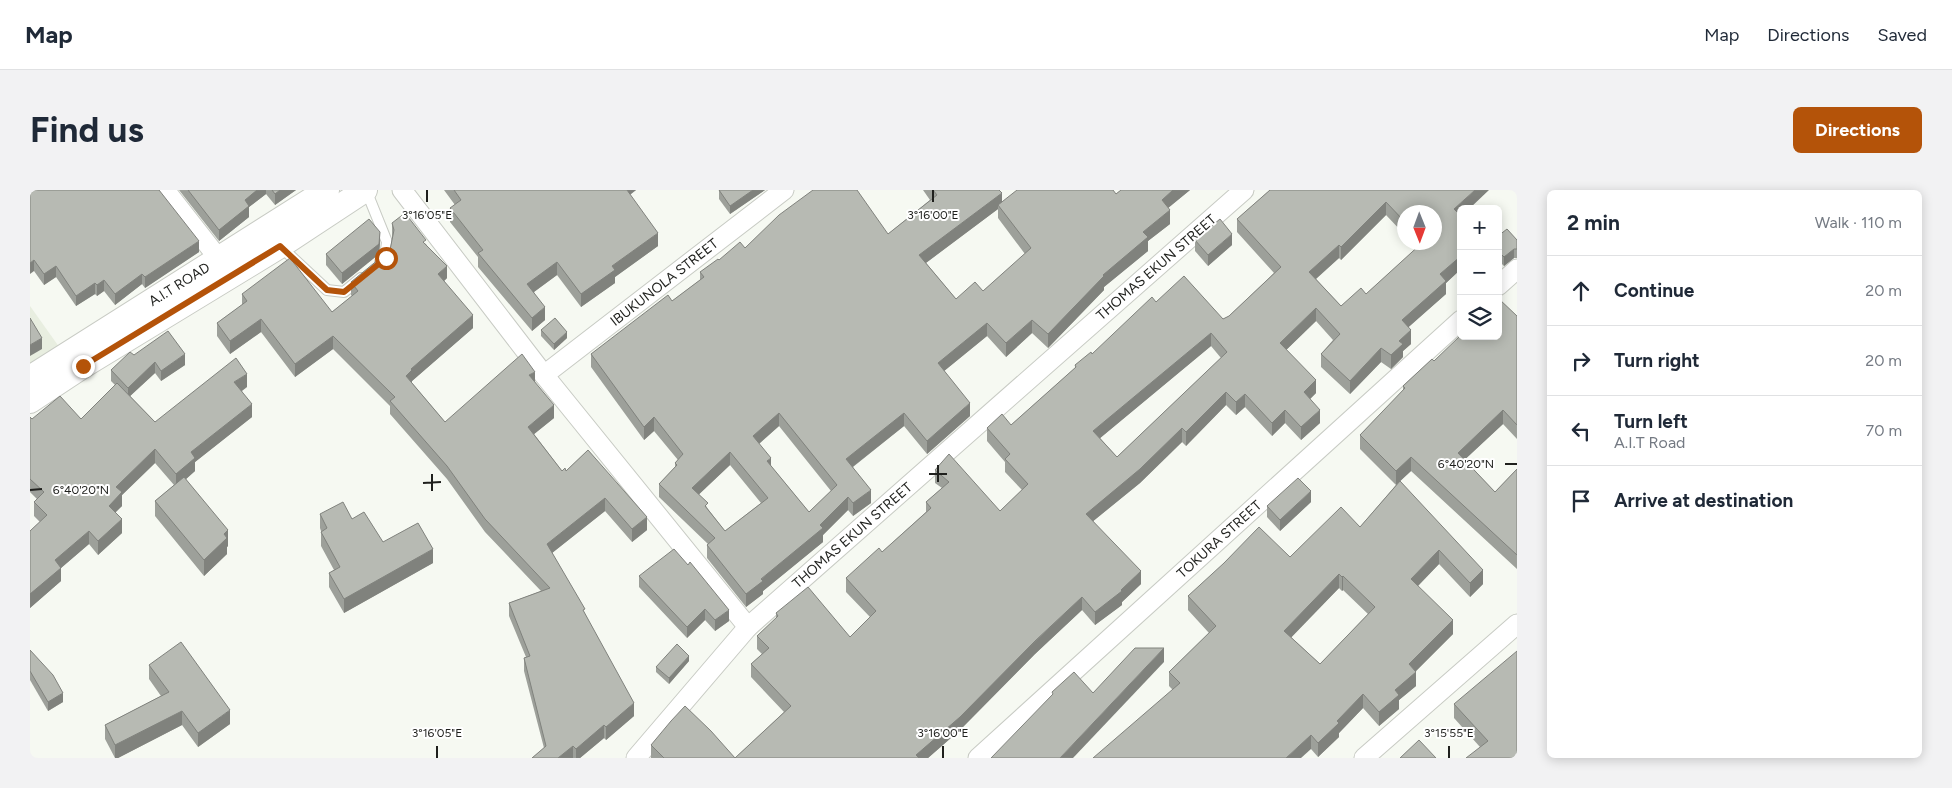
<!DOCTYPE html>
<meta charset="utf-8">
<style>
:root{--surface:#fff;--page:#f2f2f3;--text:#1f2937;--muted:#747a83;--line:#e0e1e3;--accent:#b45309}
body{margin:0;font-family:Figtree,sans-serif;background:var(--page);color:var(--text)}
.controls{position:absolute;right:15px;top:15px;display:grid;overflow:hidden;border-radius:8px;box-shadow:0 2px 12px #0003}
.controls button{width:45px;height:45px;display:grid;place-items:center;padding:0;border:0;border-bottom:1px solid var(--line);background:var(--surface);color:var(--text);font:25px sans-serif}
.compass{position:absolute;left:1367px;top:15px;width:45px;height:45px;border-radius:50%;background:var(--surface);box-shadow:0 2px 12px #0003;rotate:179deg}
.stop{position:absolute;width:15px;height:15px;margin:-11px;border:4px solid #b45309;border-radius:50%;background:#fff}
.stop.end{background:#b45309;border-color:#fff;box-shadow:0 1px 5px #0008}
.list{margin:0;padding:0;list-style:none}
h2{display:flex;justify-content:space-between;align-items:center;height:65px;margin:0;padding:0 20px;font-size:21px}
h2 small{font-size:16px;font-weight:400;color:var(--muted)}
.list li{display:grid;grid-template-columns:32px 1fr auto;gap:15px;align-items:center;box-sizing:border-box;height:70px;padding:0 20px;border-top:1px solid var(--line)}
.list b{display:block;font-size:19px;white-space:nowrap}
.list p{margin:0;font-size:16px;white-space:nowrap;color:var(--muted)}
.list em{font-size:16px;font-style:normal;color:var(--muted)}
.icon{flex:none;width:28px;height:28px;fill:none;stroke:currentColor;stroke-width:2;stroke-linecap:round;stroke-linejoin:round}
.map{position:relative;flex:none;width:1487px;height:568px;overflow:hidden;border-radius:8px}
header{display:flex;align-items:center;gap:30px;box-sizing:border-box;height:70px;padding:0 25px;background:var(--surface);border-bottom:1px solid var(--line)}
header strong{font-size:24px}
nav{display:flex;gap:28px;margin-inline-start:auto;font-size:18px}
.intro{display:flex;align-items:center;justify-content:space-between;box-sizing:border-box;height:120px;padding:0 30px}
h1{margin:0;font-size:35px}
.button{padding:12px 22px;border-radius:8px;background:var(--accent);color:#fff;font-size:18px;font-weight:700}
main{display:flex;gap:30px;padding:0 30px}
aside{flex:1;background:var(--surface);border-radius:8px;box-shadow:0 2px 12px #0003}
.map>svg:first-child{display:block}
.built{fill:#e8eee0}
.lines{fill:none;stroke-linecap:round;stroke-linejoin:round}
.service-casing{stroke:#c8cbc4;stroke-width:12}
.minor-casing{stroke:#c8cbc4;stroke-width:21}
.tertiary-casing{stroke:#c8cbc4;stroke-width:26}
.service{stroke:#fff;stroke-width:10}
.minor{stroke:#fff;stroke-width:19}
.tertiary{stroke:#fff;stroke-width:24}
.wall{fill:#9da09a;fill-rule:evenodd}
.shaded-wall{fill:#80827d}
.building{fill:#b7bab3;stroke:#80827d;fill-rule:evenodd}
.route{stroke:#b45309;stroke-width:6}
.ticks{fill:none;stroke:#1f201d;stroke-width:2}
.labels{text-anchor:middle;stroke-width:4;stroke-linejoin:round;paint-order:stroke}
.street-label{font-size:14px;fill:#1f201d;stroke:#fff}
.ticks-label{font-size:12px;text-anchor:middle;fill:#1f201d;stroke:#fff;stroke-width:4;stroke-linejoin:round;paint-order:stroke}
</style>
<header>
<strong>Map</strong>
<nav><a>Map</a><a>Directions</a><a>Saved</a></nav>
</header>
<div class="intro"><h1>Find us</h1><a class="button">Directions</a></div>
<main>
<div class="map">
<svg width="1487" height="568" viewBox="0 0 1487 568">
<rect width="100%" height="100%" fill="#f6f9f2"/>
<path class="built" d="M0 116 37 168 0 187Z"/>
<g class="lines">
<g class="service-casing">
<g id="service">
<path d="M336 0 357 52 355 68 350 72"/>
<path d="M250 56 297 100 314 102 331 88"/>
</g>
</g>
<g class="minor-casing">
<g id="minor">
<path d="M135 0 189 69"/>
<path d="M372 0 514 185 718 437"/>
<path d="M1468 96 1487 79"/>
<path d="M514 185 754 0"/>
<path d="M606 568 718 437 1214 0"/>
<path d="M948 568 1431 130"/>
<path d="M1334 568 1487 434"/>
</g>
</g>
<g class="tertiary-casing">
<g id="tertiary">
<path d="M0 188 297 0"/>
<path d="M0 211 53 176 250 56 335 0"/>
</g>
</g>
<use href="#service" class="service"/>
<use href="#minor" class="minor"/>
<use href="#tertiary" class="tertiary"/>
</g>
<g class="wall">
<path d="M0 0 169 62 115 98 112 94 85 115 74 101 67 106 65 104 46 116 26 87 14 95 4 81Z"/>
<path d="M149 0H266L245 15 236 4 219 17V27L189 51Z"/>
<path d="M414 0H606L600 5 628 56 585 87V93L551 117 527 85 504 102 515 130 502 141 448 77V67L420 32V18L425 15Z"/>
<path d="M689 0H735L700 24 689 9Z"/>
<path d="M893 0H969L972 12 1086 4 1091 0H1160L1138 18 1140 34 1118 51V61L1074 97V100L1018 158 1002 143 976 167 957 146 914 181 940 226 897 264 874 236 823 277 841 313 823 326 818 320 793 345V352L733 401V404L716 417 677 368V355L678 354 629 307V294L645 277V273L648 270 624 241 614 250 561 177V164L642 111 670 90V82L689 70 715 58 858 44 900 10ZM968 19V28L995 64 953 101 926 109 896 73ZM749 236 801 301 779 322 741 276 729 254ZM700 275 731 313 695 341 678 319 669 304Z"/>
<path d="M1240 0 1431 19V79L1416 93V104L1378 137 1381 154 1373 161V167L1361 179 1351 172 1320 204 1291 177V164L1303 150 1286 131 1256 160 1286 203 1280 209 1290 233 1271 250 1255 233 1242 246 1215 217 1206 225 1196 215 1156 256 1152 252 1110 293 1063 331 1111 394 1092 412V415L1065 435 1052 420 1005 464 930 540 898 568H705L754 522 721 487V474L732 464 727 459V446L746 429V423L820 447 840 427 816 402V388L852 362 896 322V312L912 298 905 293V280L970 321 992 300 975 282V272L957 251V238L981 235 1045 178V175L1062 164 1126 112 1193 129 1199 126 1244 83 1207 42V29ZM1374 22 1404 52H1383L1388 57 1336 104 1311 116 1286 89 1309 68 1311 70 1356 25 1374 44ZM1181 156 1191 168 1087 267 1070 248Z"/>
<path d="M362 33 396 54 417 88 414 91 443 138 382 191V193L415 232 505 192 524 228 504 244 532 281H536L558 260 617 340 602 352 575 321 522 363 555 424 604 526 576 550 574 548 550 568H502L514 558 494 481V468L496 467 479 426V413L511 401 455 342 417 289 360 224V216L303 159 265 187 231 142 200 164 187 146V133L212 115V104L302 122 322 106 321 105V92L360 60 362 47Z"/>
<path d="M1468 46 1487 50V68H1484L1474 76 1468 70Z"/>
<path d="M1165 50 1202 55 1178 76 1165 61Z"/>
<path d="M350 53 349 64 312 94 296 75V64Z"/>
<path d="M1487 126V249L1473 234 1434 270 1465 302 1487 279V379L1381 281 1370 291 1453 394 1440 407 1409 374 1388 396 1423 444 1385 482 1386 496 1369 510V519L1349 536 1333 518 1309 543V547L1288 567 1281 559 1142 499 1139 496V482L1179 443 1158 420V406L1260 367 1330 337 1366 295 1330 259V245L1373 201V196L1404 171ZM1309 398 1312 401 1313 400 1338 424 1290 474 1261 447Z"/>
<path d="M511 140 537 148 524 160 511 146Z"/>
<path d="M104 165 155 175 131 191 125 183 100 206 125 232 217 197 212 201 222 227 165 272V281L156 289 198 356 197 357V364L174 386 125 326V311L144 295 125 273 92 305V316L85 322 92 343 68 365 59 354 31 378V391L0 418V341L10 332 4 326V312L7 309 0 302V227L2 229H51L85 195 81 191V180Z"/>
<path d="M1281 312 1250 341 1237 327V316Z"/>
<path d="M290 324 322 329 353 352 403 373 314 423 299 397V383L304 380 291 356V341L290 338Z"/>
<path d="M609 386 699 431 685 441 675 430 657 448 609 397Z"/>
<path d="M0 460 33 512 18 521 0 490Z"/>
<path d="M659 471 639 494 626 482V477Z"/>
<path d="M119 475 200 534 168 557 152 535 88 568H85L75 549V535L131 506 119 489Z"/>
<path d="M1424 514 1487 568 1450 557 1424 528Z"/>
<path d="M621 555 705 568H621Z"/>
</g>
<g class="shaded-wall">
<path d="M227 0H236V4L219 17V27L189 51V40L215 10Z"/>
<path d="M250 0H266L245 15V4Z"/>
<path d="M594 0H606L594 9Z"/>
<path d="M723 0H735L700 24V16Z"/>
<path d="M1143 0H1160L1132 23V10Z"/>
<path d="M1445 0H1459L1439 19H1431V26L1424 19Z"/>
<path d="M972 3V16L968 15V19L889 78V65Z"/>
<path d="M1356 12V25L1311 70V57Z"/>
<path d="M1140 20V34L1118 51V61L1074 97V100L1018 158V144L1113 42Z"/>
<path d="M350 42V53L349 64 312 94V83Z"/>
<path d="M628 43V56L585 87V93L551 117V104L582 76Z"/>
<path d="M1202 44V55L1178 76V65Z"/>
<path d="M169 51V62L115 98V87Z"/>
<path d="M1309 55V68L1279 95V82Z"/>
<path d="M1484 59V68L1474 76V67Z"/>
<path d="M1431 66V79L1416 93V104L1372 143V130L1410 84Z"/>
<path d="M4 70V81L0 84V73Z"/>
<path d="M527 72V85L497 107V94Z"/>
<path d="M26 76V87L14 95V84Z"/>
<path d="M417 76V88L408 97V84Z"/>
<path d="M112 84V94L85 115V104Z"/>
<path d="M74 90V101L67 106V95Z"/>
<path d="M65 93V104L46 116V106Z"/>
<path d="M515 117V130L502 141V128Z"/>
<path d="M1286 118V131L1250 166V153Z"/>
<path d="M443 125V138L382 191V193L376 186 381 179Z"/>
<path d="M231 129V142L200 164V151Z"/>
<path d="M1002 130V143L976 167V153Z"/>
<path d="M957 133V146L908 186V173Z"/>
<path d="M1381 140V154L1373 161V167L1361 179V165L1369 151Z"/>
<path d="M537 142V148L524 160V154Z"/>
<path d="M1181 143V156L1063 254V241Z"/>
<path d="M303 146V159L265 187V174Z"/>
<path d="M12 148V159L0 166V155Z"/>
<path d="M1351 158V172L1320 204V191Z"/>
<path d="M155 164V175L131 191V181Z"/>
<path d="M125 172V183L98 208V198Z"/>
<path d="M505 182V194L499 185Z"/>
<path d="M217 184V197L204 206V192Z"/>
<path d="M1286 190V203L1274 215V202Z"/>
<path d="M1196 202V215L1156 256V242Z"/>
<path d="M1215 204V217L1206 225V212Z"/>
<path d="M940 213V226L897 264V251Z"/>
<path d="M222 214V227L165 272V281L146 298V284L161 262Z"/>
<path d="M524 215V228L498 249V237Z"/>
<path d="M1255 220V233L1242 246V233Z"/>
<path d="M1290 220V233L1271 250V237Z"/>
<path d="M1473 220V234L1428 276V263Z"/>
<path d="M749 223V236L723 259V246Z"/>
<path d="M874 223V236L816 282V269Z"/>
<path d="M624 227V241L614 250V237Z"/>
<path d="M1152 238V252L1110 293 1056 337V324Z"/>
<path d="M125 259V273L92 305V316L79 329V316L86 297Z"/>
<path d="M700 262V275L662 311V298Z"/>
<path d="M1381 267V281L1366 295V281Z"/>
<path d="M741 268V281L737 271Z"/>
<path d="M841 300V313L823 326V313Z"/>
<path d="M1281 301V312L1250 341V330Z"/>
<path d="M818 307V320L793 345V352L733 401V404L716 417V404Z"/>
<path d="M575 308V321L517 367V354Z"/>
<path d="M617 327V340L602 352V339Z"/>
<path d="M92 329V343L68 365V351Z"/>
<path d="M198 340V356L197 357V364L174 386V370L194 344Z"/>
<path d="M59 341V354L31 378V391L0 418V404L25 370Z"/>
<path d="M403 359V373L314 423V409Z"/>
<path d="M1409 360V374L1381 403V389Z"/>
<path d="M1453 380V394L1440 407V393Z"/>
<path d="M1111 381V394L1092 412V415L1065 435V422L1091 400Z"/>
<path d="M1309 384V398L1254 455V441Z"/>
<path d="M1313 386V400L1312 401V387Z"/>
<path d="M1052 407V420L1005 464 930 540 898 568H886V565Z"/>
<path d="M675 419V430L657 448V437Z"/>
<path d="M699 420V431L685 441V430Z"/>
<path d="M1423 430V444L1384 483 1386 482V496L1369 510V519L1349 536V522L1365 500 1379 474Z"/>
<path d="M1134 458V472L1043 568H1030Z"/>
<path d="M659 466V471L639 494V488Z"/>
<path d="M33 503V512L18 521V512Z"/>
<path d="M1333 504V518L1309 543V547L1288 567V553L1307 531Z"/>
<path d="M604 513V526L576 550V537Z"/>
<path d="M200 520V534L168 557V543Z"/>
<path d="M152 521V535L88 568H85V555Z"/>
<path d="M574 535V548L550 568H546V559Z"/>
<path d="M1281 545V559L1271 568H1256Z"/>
<path d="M543 556V568H528Z"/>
</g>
<g class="building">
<path d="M0 0H129L169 51 115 87 112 84 85 104 74 90 67 95 65 93 46 106 26 76 14 84 4 70 0 73Z"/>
<path d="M158 0H227L215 10 219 16 189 40Z"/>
<path d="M242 0H250L245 4Z"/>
<path d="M424 0H597L628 43 582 76 585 80 551 104 527 72 497 94 515 117 502 128 448 63 453 60 420 18 431 10Z"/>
<path d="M689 0H723L700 16Z"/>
<path d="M783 0H827L858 44 907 5 903 0H969L972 3 889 65 926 109 945 92 953 101 1001 58 968 15 987 0H1083L1086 4 1091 0H1143L1132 10 1140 20 1113 42 1118 47 1073 85 1074 86 1018 144 1002 130 976 153 957 133 908 173 940 213 897 251 874 223 816 269 841 300 823 313 818 307 790 335 793 338 731 389 733 391 716 404 677 355 685 348 629 294 647 275 645 273 653 264 624 227 614 237 561 164 638 105 642 111 674 87 670 82 688 69 689 70 710 52 715 58 749 25ZM749 223 807 295 779 322 737 271 741 268 723 246ZM700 262 738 308 695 341 675 316 678 313 662 298Z"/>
<path d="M1240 0H1445L1424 19 1431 26V66L1410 84 1416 91 1372 130 1381 140 1369 151 1373 154 1361 165 1351 158 1320 191 1291 164 1310 144 1286 118 1250 153 1286 190 1274 202 1290 220 1271 237 1255 220 1242 233 1215 204 1206 212 1196 202 1156 242 1152 238 1110 279 1056 324 1111 381 1091 400 1092 401 1065 422 1052 407 1005 451 930 527 886 565 889 568H705L761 516 721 474 739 458 727 446 748 426 746 423 778 397 820 447 846 421 816 388 849 358 852 362 901 318 896 312 919 292 905 280 919 264 970 321 998 294 975 269 980 264 957 238 972 224 981 235 1046 177 1045 175 1061 162 1062 164 1122 107 1126 112 1154 86 1193 129 1199 126 1251 77 1207 29ZM1356 12 1374 31V22H1404V52H1393L1336 104 1331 98 1311 116 1279 82 1309 55 1311 57ZM1181 143 1197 162 1087 267 1063 241Z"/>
<path d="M375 23 396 50 393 52 417 76 408 84 443 125 381 179 382 180 376 186 415 232 492 164 505 182 499 185 524 215 498 237 532 281 535 278 536 281 558 260 617 327 602 339 575 308 517 354 555 419 553 420 604 513 576 537 574 535 546 559 543 556 528 568H502L516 556 494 468 500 466 479 413 520 398 455 329 417 276 360 211 365 207 303 146 265 174 231 129 200 151 187 133 217 111 212 104 260 68 302 122 328 101 321 92 360 60 364 40 362 33Z"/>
<path d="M339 29 350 42 349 54 312 83 296 64Z"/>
<path d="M1190 29 1202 44 1178 65 1165 50Z"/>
<path d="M1477 39 1487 50V59H1484L1474 67 1468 61V46Z"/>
<path d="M1468 108 1487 126V235L1473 220 1428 263 1465 302 1487 279V365L1381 267 1366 281 1330 245 1375 198 1373 196 1402 169 1404 171 1431 145V146H1468Z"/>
<path d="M0 128 12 148 0 155Z"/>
<path d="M525 128 537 142 524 154 511 140Z"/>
<path d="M138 141 155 164 131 181 125 172 98 198 81 180 100 162 104 165Z"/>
<path d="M206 168 217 184 204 192 222 214 161 262 165 268 146 284 125 259 86 297 92 302 79 316 92 329 68 351 59 341 25 370 31 378 0 404V341L17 325 4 312 14 302 0 289V227L2 229 30 206 51 229 87 193 125 232Z"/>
<path d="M154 287 198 340 194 344 197 348 174 370 125 311Z"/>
<path d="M1268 288 1281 301 1250 330 1237 316Z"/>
<path d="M1370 291 1453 380 1440 393 1409 360 1381 389 1423 430 1379 474 1386 482 1365 500 1369 505 1349 522 1333 504 1307 531 1309 533 1288 553 1281 545 1256 568H1063L1150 493 1139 482 1186 436 1158 406 1194 373 1229 337 1260 367 1311 317 1330 337ZM1309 384 1312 387 1313 386 1345 417 1290 474 1254 441Z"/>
<path d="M313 312 322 329 334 322 353 352 388 333 403 359 314 409 299 383 310 377 291 342 297 338 290 324Z"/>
<path d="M644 359 658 375 660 372 699 420 685 430 675 419 657 437 609 386Z"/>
<path d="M151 452 200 520 168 543 152 521 85 555 75 535 139 502 119 475Z"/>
<path d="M647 454 659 466 639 488 626 477Z"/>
<path d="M1105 458H1134L1030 568H961L1023 504 1022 502 1044 482 1063 503Z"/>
<path d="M0 460 23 485 33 503 18 512 0 481Z"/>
<path d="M1487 461V568H1436L1458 551 1424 514Z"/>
<path d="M655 516 681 541 705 568H634L621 555 641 531Z"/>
<path d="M1389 550 1406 568H1370Z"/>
</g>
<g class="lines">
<path class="route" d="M53 176 250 56 297 100 314 102 356 68"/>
</g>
<path class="ticks" d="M397 0V12M903 0V12M1475 274H1487M908 275V292M402 284V301M899 284H917M393 293 411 292M0 300 12 299M407 556V568M913 556V568M1419 556V568"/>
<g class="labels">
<g class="street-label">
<text transform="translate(1126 77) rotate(-41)" y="5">THOMAS EKUN STREET</text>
<text transform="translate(634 92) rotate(-38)" y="5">IBUKUNOLA STREET</text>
<text transform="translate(149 94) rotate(-32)" y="5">A.I.T ROAD</text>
<text transform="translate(822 345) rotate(-41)" y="5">THOMAS EKUN STREET</text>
<text transform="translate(1189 349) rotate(-42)" y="5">TOKURA STREET</text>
</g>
</g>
<g class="ticks-label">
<text x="397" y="29">3°16'05"E</text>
<text x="903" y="29">3°16'00"E</text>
<text x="1436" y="278">6°40'20"N</text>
<text x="51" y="304">6°40'20"N</text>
<text x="407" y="547">3°16'05"E</text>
<text x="913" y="547">3°16'00"E</text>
<text x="1419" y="547">3°15'55"E</text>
</g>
</svg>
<div class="controls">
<button>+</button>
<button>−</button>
<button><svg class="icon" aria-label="layers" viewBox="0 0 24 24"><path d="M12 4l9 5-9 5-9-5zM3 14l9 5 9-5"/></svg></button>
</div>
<svg class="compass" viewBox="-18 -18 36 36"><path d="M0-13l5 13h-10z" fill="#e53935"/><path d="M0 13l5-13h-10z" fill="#747a83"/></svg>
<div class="stop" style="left:356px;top:68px"></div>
<div class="stop end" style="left:53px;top:176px"></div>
</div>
<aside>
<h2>2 min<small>Walk · 110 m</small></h2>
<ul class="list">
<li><svg class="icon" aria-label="ahead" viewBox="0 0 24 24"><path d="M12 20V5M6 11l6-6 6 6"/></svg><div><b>Continue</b></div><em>20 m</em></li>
<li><svg class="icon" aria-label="right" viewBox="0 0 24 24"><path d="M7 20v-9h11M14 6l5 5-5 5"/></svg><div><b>Turn right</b></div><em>20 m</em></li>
<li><svg class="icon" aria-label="left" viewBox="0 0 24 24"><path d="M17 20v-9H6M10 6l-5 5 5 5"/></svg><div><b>Turn left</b><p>A.I.T Road</p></div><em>70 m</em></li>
<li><svg class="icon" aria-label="arrive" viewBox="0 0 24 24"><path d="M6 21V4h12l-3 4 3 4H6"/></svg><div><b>Arrive at destination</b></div></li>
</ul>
</aside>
</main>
